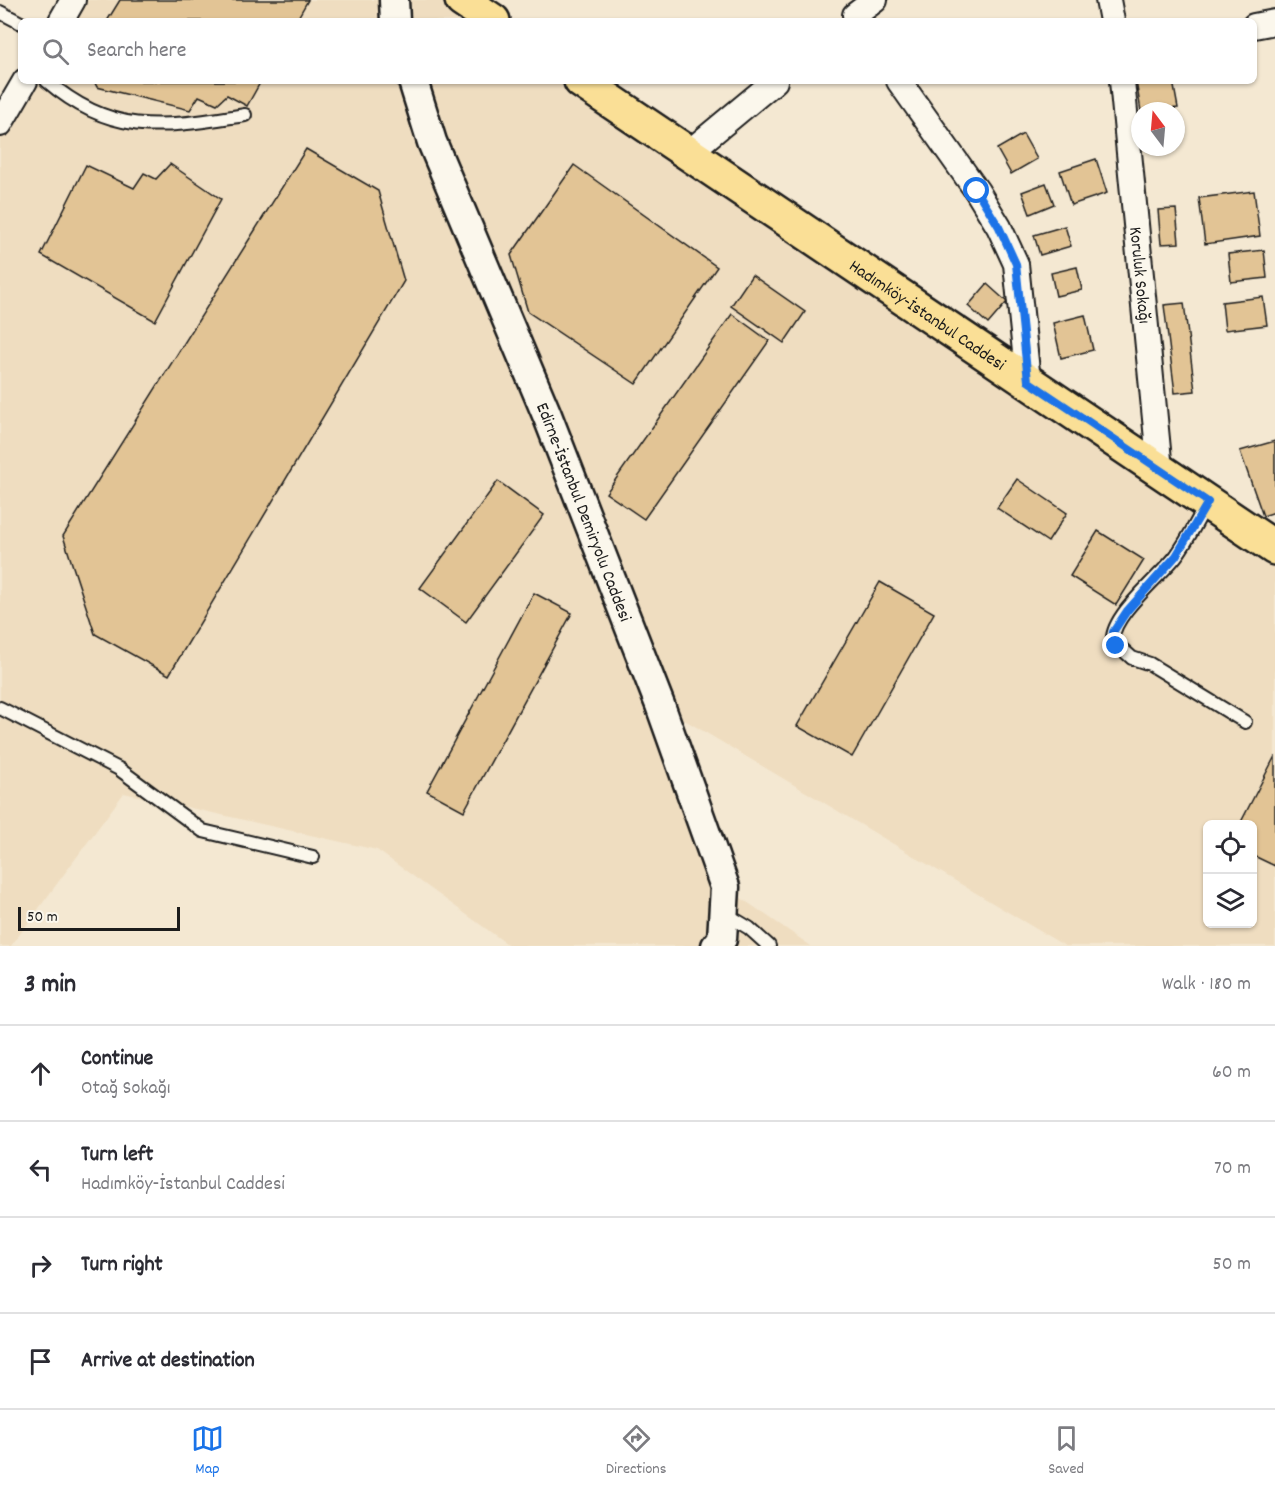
<!DOCTYPE html>
<meta charset="utf-8">
<style>
:root{--surface:#fff;--page:#f7f7f7;--text:#2b2b33;--muted:#7c7c81;--line:#e1e1e2;--accent:#1a73e8}
body{margin:0;font-family:Dekko,sans-serif;background:var(--page);color:var(--text)}
.controls{position:absolute;right:18px;bottom:18px;display:grid;overflow:hidden;border-radius:9px;box-shadow:0 2px 4px #0004}
.controls button{width:54px;height:54px;display:grid;place-items:center;padding:0;border:0;border-bottom:2px solid var(--line);background:var(--surface);color:var(--text);font:30px sans-serif}
.compass{position:absolute;left:1131px;top:102px;width:54px;height:54px;border-radius:50%;background:var(--surface);box-shadow:0 2px 4px #0004;rotate:344deg}
.scale{position:absolute;left:18px;bottom:15px;width:162px;box-sizing:border-box;padding-left:6px;border:3px solid #1c1c1c;border-top:0;font-size:16px;line-height:21px;white-space:nowrap;color:#1c1c1c;-webkit-text-stroke:4px #fbf7ec;paint-order:stroke}
.stop{position:absolute;width:18px;height:18px;margin:-14px;border:4px solid #1a73e8;border-radius:50%;background:#fff}
.stop.end{background:#1a73e8;border-color:#fff;box-shadow:0 2px 6px #0008}
.list{margin:0;padding:0;list-style:none}
h2{display:flex;justify-content:space-between;align-items:center;height:78px;margin:0;padding:0 24px;font-size:26px}
h2 small{font-size:20px;font-weight:400;color:var(--muted)}
.list li{display:grid;grid-template-columns:39px 1fr auto;gap:18px;align-items:center;box-sizing:border-box;height:96px;padding:0 24px;border-top:2px solid var(--line)}
.list b{display:block;font-size:22px;white-space:nowrap}
.list p{margin:0;font-size:20px;white-space:nowrap;color:var(--muted)}
.list em{font-size:20px;font-style:normal;color:var(--muted)}
.icon{flex:none;width:33px;height:33px;fill:none;stroke:currentColor;stroke-width:2;stroke-linecap:round;stroke-linejoin:round}
.map{position:relative;flex:none;width:1275px;height:946px;overflow:hidden}
.search{position:absolute;background:var(--surface);box-shadow:0 2px 4px #0004;left:18px;right:18px;top:18px;height:66px;display:flex;align-items:center;gap:15px;box-sizing:border-box;padding:0 21px;border-radius:9px;color:var(--muted);font-size:22px}
.sheet{height:462px;background:var(--surface)}
nav{display:flex;justify-content:space-around;align-items:center;box-sizing:border-box;height:84px;border-top:2px solid var(--line);background:var(--surface);font-size:16px;color:var(--muted)}
nav a{display:grid;justify-items:center;gap:3px}
nav .on{color:var(--accent)}
.map>svg:first-child{display:block}
.built{fill:#efddc0;fill-rule:evenodd}
.building{fill:#e2c495;stroke:#1c1c1c;stroke-width:1.5}
.lines{fill:none;stroke-linecap:round;stroke-linejoin:round}
.service-casing{stroke:#1c1c1c;stroke-width:16}
.minor-casing{stroke:#1c1c1c;stroke-width:28}
.tertiary-casing{stroke:#1c1c1c;stroke-width:33}
.primary-casing{stroke:#1c1c1c;stroke-width:38}
.service{stroke:#fbf7ec;stroke-width:12}
.minor{stroke:#fbf7ec;stroke-width:24}
.tertiary{stroke:#fbf7ec;stroke-width:28}
.primary{stroke:#fadf96;stroke-width:33}
.route{stroke:#1a73e8;stroke-width:8}
.labels{text-anchor:middle;stroke-width:4.5;stroke-linejoin:round;paint-order:stroke}
.street-label{font-size:18px;fill:#1c1c1c;stroke:#fbf7ec}
</style>
<div class="map">
<svg width="1275" height="946" viewBox="0 0 1275 946">
<rect width="100%" height="100%" fill="#f4e8d2"/>
<filter id="ink" filterUnits="userSpaceOnUse"><feTurbulence type="fractalNoise" baseFrequency=".0167" numOctaves="2"/><feDisplacementMap in="SourceGraphic" scale="12" xChannelSelector="R" yChannelSelector="G"/><feConvolveMatrix kernelMatrix="1 2 1 2 8 2 1 2 1" color-interpolation-filters="sRGB"/></filter>
<g filter="url(#ink)">
<g class="built">
<path d="M73 0H442L475 21H61Z"/>
<path d="M25 81H571L1275 561V946H1065L661 706 725 887 811 946H510L377 850 124 793 11 946H0V124ZM1208 824H1252V924H1208Z"/>
</g>
<g class="building">
<path d="M120 0H308L296 21H107Z"/>
<path d="M94 81H261L247 106 227 95 217 104 199 96 190 110 97 87Z"/>
<path d="M1136 81H1173L1178 108 1141 111Z"/>
<path d="M1023 134 1037 159 1011 174 997 149Z"/>
<path d="M306 149 378 191 404 281 169 675 95 634 63 536Z"/>
<path d="M1096 159 1107 193 1071 205 1060 171Z"/>
<path d="M170 164 221 199 155 321 41 255 86 165 134 188 144 173 156 179Z"/>
<path d="M574 165 717 267 636 384 528 312 511 255Z"/>
<path d="M1046 183 1054 204 1030 214 1022 192Z"/>
<path d="M1254 191 1260 236 1205 244 1199 198Z"/>
<path d="M1176 209 1179 243 1161 244 1158 210Z"/>
<path d="M1065 226 1071 246 1040 255 1034 235Z"/>
<path d="M1264 250 1267 278 1231 282 1228 254Z"/>
<path d="M1077 267 1082 290 1056 296 1051 273Z"/>
<path d="M752 275 805 312 784 343 731 306Z"/>
<path d="M987 284 1007 302 988 324 968 306Z"/>
<path d="M1263 297 1267 325 1225 330 1222 302Z"/>
<path d="M1184 303 1195 391 1175 393 1164 305Z"/>
<path d="M732 314 769 341 644 519 606 493Z"/>
<path d="M1085 315 1093 350 1061 358 1053 323Z"/>
<path d="M1275 441V512L1263 516 1240 451Z"/>
<path d="M1017 479 1067 513 1048 542 997 508Z"/>
<path d="M498 481 544 515 466 622 420 588Z"/>
<path d="M1098 531 1144 560 1116 605 1070 576Z"/>
<path d="M880 582 934 613 852 757 797 726Z"/>
<path d="M534 593 572 613 464 811 427 791Z"/>
<path d="M1275 756V866L1252 855V824H1240Z"/>
</g>
<g class="lines">
<g class="service-casing">
<g id="service">
<path d="M0 12 21 23"/>
<path d="M47 81C113 138 165 127 245 115"/>
<path d="M1207 503C1197 521 1188 540 1176 556 1161 576 1110 616 1113 641L1132 658 1150 664 1245 722"/>
<path d="M0 708 119 769 203 831 313 857"/>
<path d="M724 913 749 928 769 946"/>
</g>
</g>
<g class="minor-casing">
<g id="minor">
<path d="M1108 0 1112 21"/>
<path d="M61 21 73 0"/>
<path d="M859 21 855 15 875 0"/>
<path d="M1254 26 1275 22"/>
<path d="M899 81 977 191 999 227 1016 264 1028 381"/>
<path id="s1" d="M1122 81 1160 470"/>
<path d="M0 124 25 81"/>
<path d="M687 154 775 81"/>
</g>
</g>
<g class="tertiary-casing">
<g id="tertiary">
<path d="M394 0 395 21"/>
<path id="s2" d="M413 81 432 142 547 415 660 705 725 887 722 939 716 946"/>
</g>
</g>
<g class="primary-casing">
<g id="primary">
<path d="M462 0 493 21"/>
<path id="s3" d="M581 81 1275 548"/>
</g>
</g>
<use href="#service" class="service"/>
<use href="#minor" class="minor"/>
<use href="#tertiary" class="tertiary"/>
<use href="#primary" class="primary"/>
</g>
</g>
<g class="lines" filter="url(#ink)">
<path class="route" d="M977 191 999 227 1016 264 1028 381 1208 502 1176 556 1127 611 1113 632 1116 646"/>
</g>
<g class="labels">
<g class="street-label">
<text dy="6" stroke="none"><textPath href="#s1" startOffset="195">Koruluk Sokağı</textPath></text>
<text dy="6" stroke="none"><textPath href="#s3" startOffset="418">Hadımköy-İstanbul Caddesi</textPath></text>
<text dy="6" stroke="none"><textPath href="#s2" startOffset="464">Edirne-İstanbul Demiryolu Caddesi</textPath></text>
</g>
</g>
</svg>
<div class="controls">
<button><svg class="icon" aria-label="locate" viewBox="0 0 24 24"><circle cx="12" cy="12" r="6"/><path d="M12 2v4M12 18v4M2 12h4M18 12h4"/></svg></button>
<button><svg class="icon" aria-label="layers" viewBox="0 0 24 24"><path d="M12 4l9 5-9 5-9-5zM3 14l9 5 9-5"/></svg></button>
</div>
<svg class="compass" viewBox="-18 -18 36 36"><path d="M0-13l5 13h-10z" fill="#e53935"/><path d="M0 13l5-13h-10z" fill="#7c7c81"/></svg>
<div class="scale">50 m</div>
<div class="stop" style="left:977px;top:191px"></div>
<div class="stop end" style="left:1116px;top:646px"></div>
<div class="search"><svg class="icon" aria-label="search" viewBox="0 0 24 24"><circle cx="10" cy="10" r="6"/><path d="M15 15l6 6"/></svg>Search here</div>
</div>
<section class="sheet">
<h2>3 min<small>Walk · 180 m</small></h2>
<ul class="list">
<li><svg class="icon" aria-label="ahead" viewBox="0 0 24 24"><path d="M12 20V5M6 11l6-6 6 6"/></svg><div><b>Continue</b><p>Otağ Sokağı</p></div><em>60 m</em></li>
<li><svg class="icon" aria-label="left" viewBox="0 0 24 24"><path d="M17 20v-9H6M10 6l-5 5 5 5"/></svg><div><b>Turn left</b><p>Hadımköy-İstanbul Caddesi</p></div><em>70 m</em></li>
<li><svg class="icon" aria-label="right" viewBox="0 0 24 24"><path d="M7 20v-9h11M14 6l5 5-5 5"/></svg><div><b>Turn right</b></div><em>50 m</em></li>
<li><svg class="icon" aria-label="arrive" viewBox="0 0 24 24"><path d="M6 21V4h12l-3 4 3 4H6"/></svg><div><b>Arrive at destination</b></div></li>
</ul>
</section>
<nav>
<a class="on"><svg class="icon" aria-label="map" viewBox="0 0 24 24"><path d="M3 6l6-2 6 2 6-2v14l-6 2-6-2-6 2zM9 4v14M15 6v14"/></svg>Map</a>
<a><svg class="icon" aria-label="directions" viewBox="0 0 24 24"><path d="M12 3l9 9-9 9-9-9zM9 14v-3h6M13 9l2 2-2 2"/></svg>Directions</a>
<a><svg class="icon" aria-label="saved" viewBox="0 0 24 24"><path d="M7 4h10v16l-5-4-5 4z"/></svg>Saved</a>
</nav>
